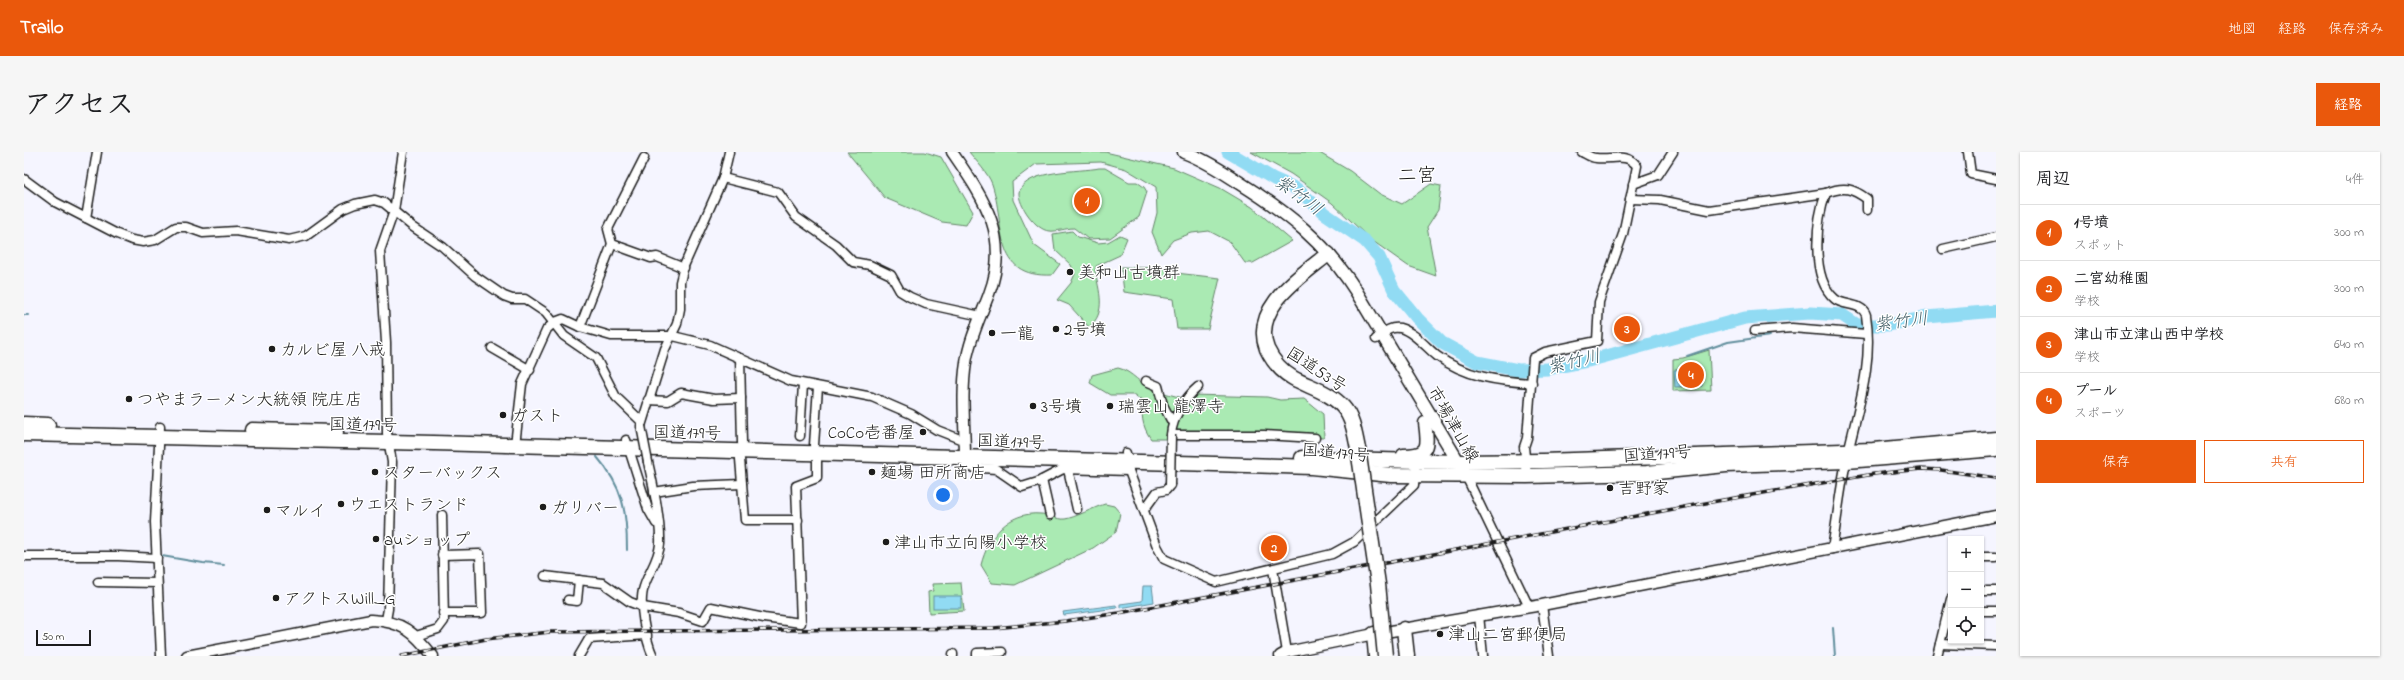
<!DOCTYPE html>
<html lang="ja">
<meta charset="utf-8">
<style>
:root{--surface:#fff;--page:#f6f6f6;--text:#202124;--muted:#757577;--line:#e0e0e0;--accent:#ea580c}
body{margin:0;font-family:"Indie Flower","Klee One",sans-serif;background:var(--page);color:var(--text)}
.controls{position:absolute;right:12px;bottom:12px;display:grid;overflow:hidden;border-radius:0px;box-shadow:0 1px 3px #0004}
.controls button{width:36px;height:36px;display:grid;place-items:center;padding:0;border:0;border-bottom:1px solid var(--line);background:var(--surface);color:var(--text);font:20px sans-serif}
.scale{position:absolute;left:12px;bottom:10px;width:55px;box-sizing:border-box;padding-left:4px;border:2px solid #1c1c1c;border-top:0;font-size:11px;line-height:14px;white-space:nowrap;color:#1c1c1c;-webkit-text-stroke:3px #fff;paint-order:stroke}
.you{position:absolute;left:919px;top:343px;width:14px;height:14px;margin:-10px;border:3px solid #fff;border-radius:50%;background:#1a73e8;box-shadow:0 0 0 6px #1a73e833}
.badge{display:grid;place-items:center;width:26px;height:26px;border-radius:50%;background:var(--accent);color:#fff;font-size:13px;font-weight:700}
.pin{position:absolute;translate:-50% -50%;border:2px solid #fff;box-shadow:0 1px 4px #0006}
.list{margin:0;padding:0;list-style:none}
h2{display:flex;justify-content:space-between;align-items:center;height:52px;margin:0;padding:0 16px;font-size:17px}
h2 small{font-size:13px;font-weight:400;color:var(--muted)}
.list li{display:grid;grid-template-columns:26px 1fr auto;gap:12px;align-items:center;box-sizing:border-box;height:56px;padding:0 16px;border-top:1px solid var(--line)}
.list b{display:block;font-size:15px;white-space:nowrap}
.list p{margin:0;font-size:13px;white-space:nowrap;color:var(--muted)}
.list em{font-size:13px;font-style:normal;color:var(--muted)}
.actions{display:flex;gap:8px;padding:12px 16px}
.actions a{flex:1;padding:9px 0;border:1px solid var(--accent);border-radius:0px;text-align:center;font-size:14px;color:var(--accent)}
.actions .main{background:var(--accent);color:#fff}
.icon{flex:none;width:22px;height:22px;fill:none;stroke:currentColor;stroke-width:2;stroke-linecap:round;stroke-linejoin:round}
.map{position:relative;flex:none;width:1972px;height:504px;overflow:hidden;border-radius:0px}
header{display:flex;align-items:center;gap:24px;box-sizing:border-box;height:56px;padding:0 20px;background:var(--accent);color:#fff}
header strong{font-size:19px}
nav{display:flex;gap:22px;margin-inline-start:auto;font-size:14px}
.intro{display:flex;align-items:center;justify-content:space-between;box-sizing:border-box;height:96px;padding:0 24px}
h1{margin:0;font-size:28px}
.button{padding:10px 18px;border-radius:0px;background:var(--accent);color:#fff;font-size:14px;font-weight:700}
main{display:flex;gap:24px;padding:0 24px}
aside{flex:1;background:var(--surface);border-radius:0px;box-shadow:0 1px 3px #0004}
.map>svg:first-child{display:block}
.green{fill:#aaeab3;stroke:#638368}
.water{fill:#91dbf3;stroke:#628f9d}
.lines{fill:none;stroke-linecap:round;stroke-linejoin:round}
.stream{stroke:#628f9d;stroke-width:2}
.river{stroke:#91dbf3;stroke-width:13}
.minor-casing{stroke:#1c1c1c;stroke-width:11}
.tertiary-casing{stroke:#1c1c1c;stroke-width:13}
.secondary-casing{stroke:#1c1c1c;stroke-width:15}
.trunk-casing{stroke:#1c1c1c;stroke-width:17}
.minor{stroke:#fff;stroke-width:8}
.tertiary{stroke:#fff;stroke-width:10}
.secondary{stroke:#fff;stroke-width:12}
.trunk{stroke:#fff;stroke-width:14}
.rail-casing{stroke:#1c1c1c;stroke-width:3.5}
.rail{stroke:#fff;stroke-width:2;stroke-dasharray:6;stroke-linecap:butt}
.minor-bridge-casing{stroke:#1c1c1c;stroke-width:11;stroke-linecap:butt}
.trunk-bridge-casing{stroke:#1c1c1c;stroke-width:17;stroke-linecap:butt}
.minor-bridge{stroke:#fff;stroke-width:8}
.trunk-bridge{stroke:#fff;stroke-width:14}
.poi-dot{fill:#1c1c1c;stroke:#fff;stroke-width:1.5}
.labels{text-anchor:middle;stroke-width:3;stroke-linejoin:round;paint-order:stroke}
.poi-label{font-size:17px;fill:#1c1c1c;stroke:#fff;text-anchor:start}
.street-label{font-size:17px;fill:#1c1c1c;stroke:#fff}
.water-label{font-size:18px;font-style:italic;fill:#455f67;stroke:#fff}
.quarter-label{font-size:19px;fill:#1c1c1c;stroke:#fff}
</style>
<header>
<strong>Trailo</strong>
<nav><a>地図</a><a>経路</a><a>保存済み</a></nav>
</header>
<div class="intro"><h1>アクセス</h1><a class="button">経路</a></div>
<main>
<div class="map">
<svg width="1972" height="504" viewBox="0 0 1972 504">
<rect width="100%" height="100%" fill="#f5f5ff"/>
<filter id="ink" filterUnits="userSpaceOnUse"><feTurbulence type="fractalNoise" baseFrequency=".025" numOctaves="2"/><feDisplacementMap in="SourceGraphic" scale="8" xChannelSelector="R" yChannelSelector="G"/><feConvolveMatrix kernelMatrix="1 2 1 2 8 2 1 2 1" color-interpolation-filters="sRGB"/></filter>
<g filter="url(#ink)">
<g class="green">
<path d="M823 0H901L917 5 949 60 942 73 918 70 861 46Z"/>
<path d="M945 0H1081L1150 16 1196 36 1228 55 1268 89 1229 111H1221L1206 90 1185 79 1168 81 1149 88 1137 102 1128 80 1133 61 1132 35 1102 17 1077 10 1012 12 988 30 989 48 1010 93 1036 112 1028 123C967 126 982 73 968 32 964 21 952 9 945 0Z"/>
<path d="M1227 0H1294L1326 19 1356 42 1378 52 1407 32 1417 34 1414 58 1403 75 1412 124 1384 114 1346 87 1308 51 1267 22Z"/>
<path d="M1075 16H1081L1105 30H1113L1120 35 1123 40 1115 65 1086 86 1064 87 1050 76C1042 76 1033 80 1025 79 1012 78 994 53 995 40 1003 17 1056 20 1075 16Z"/>
<path d="M1048 79 1054 85 1074 91 1084 90 1096 83 1103 86 1096 103 1072 114 1071 119C1075 138 1083 161 1065 175L1045 153 1033 148 1047 131 1051 122 1047 113 1031 98 1029 82Z"/>
<path d="M1097 115 1140 116 1143 120 1196 126 1184 177H1153L1149 147 1100 140Z"/>
<path d="M1685 198 1687 238 1649 239V207L1659 206Z"/>
<path d="M1094 216C1109 219 1116 234 1132 238L1145 270 1144 287H1127C1117 273 1118 263 1118 247L1113 246 1112 243H1086L1066 231 1068 223Z"/>
<path d="M1140 241 1159 246 1148 265 1141 252Z"/>
<path d="M1168 243 1243 245 1256 248 1280 247 1299 262 1300 286 1149 281V272Z"/>
<path d="M1081 352 1090 354 1096 361 1092 380 1069 396 991 433 968 431 957 413C964 385 984 359 1017 362 1025 362 1032 368 1041 367 1050 366 1071 355 1081 352Z"/>
<path d="M937 431 940 459 905 461 904 440 909 439 908 432Z"/>
</g>
<g class="water">
<path d="M1677 217 1678 234 1651 235 1650 218Z"/>
<path d="M1119 434H1128L1130 450 1096 456V452L1118 449Z"/>
<rect x="909" y="444" width="28" height="12"/>
<path d="M1092 453 1093 456 1040 463 1039 460Z"/>
</g>
<g class="lines">
<g class="stream">
<path d="M0 163H4"/>
<path d="M1663 204 1704 190 1746 184"/>
<path d="M573 305C599 335 603 359 603 398"/>
<path d="M138 404 179 411 200 413"/>
<path d="M1809 476 1811 504"/>
</g>
<path class="river" d="M1204 0 1250 27 1273 37 1300 61 1341 89 1355 105 1370 138 1393 166 1418 191 1453 210 1494 218 1524 217 1564 209 1721 166 1786 161 1818 163 1833 173H1864L1903 165 1972 159"/>
<g class="minor-casing">
<g id="minor">
<path d="M1944 0 1947 22 1972 27"/>
<path d="M620 6 584 77 588 92 627 106 633 105 660 116"/>
<path d="M699 26 754 40 772 65 812 93 829 110 846 113 867 123 876 139 886 145 902 152 957 164"/>
<path d="M0 27 31 50 93 82 108 88 119 90 131 88 152 75H162L179 81 212 79 265 88 282 84 319 57 331 52 351 48 360 51 389 75 419 95 451 124 480 144 488 147H501L522 161 540 184 572 206 592 245 617 269"/>
<path d="M1609 32 1634 23 1649 0"/>
<path d="M1606 47 1636 48 1685 58 1802 41"/>
<path d="M62 66 73 0"/>
<path d="M1919 97 1972 85"/>
<path d="M556 175 588 92"/>
<path d="M1731 179 1768 176 1842 182"/>
<path d="M1352 187C1360 181 1366 174 1376 176 1390 180 1402 195 1413 204 1442 225 1474 229 1508 231"/>
<path d="M468 196 506 218"/>
<path d="M716 206 718 291"/>
<path d="M1122 229 1134 234 1139 253 1148 270"/>
<path d="M1174 235C1161 246 1148 266 1147 283H1240L1291 286"/>
<path d="M624 248 644 249 657 241 690 247 717 246"/>
<path d="M617 274 641 197 653 172 656 157V130L660 114 699 26 705 0"/>
<path d="M136 275 131 370 137 504"/>
<path d="M776 284 779 232"/>
<path d="M602 288 624 357 632 371"/>
<path d="M491 293 498 232 523 177 531 170 539 167 556 175 587 184H649L686 193 767 229 848 245 887 262 913 278 941 289"/>
<path d="M790 293 794 235"/>
<path d="M1102 301 1105 319 1133 394 1140 407 1192 430 1308 402 1330 390 1390 333 1392 308"/>
<path d="M941 306 942 315 972 317 998 335 1014 330 1039 317 1105 319"/>
<path d="M716 307 721 368H774"/>
<path d="M624 310C629 331 637 371 636 392 635 408 624 421 620 435 614 451 622 489 629 504"/>
<path d="M1044 317 1053 357"/>
<path d="M1442 324 1505 455"/>
<path d="M1503 324 1500 295 1503 286 1509 206 1521 200 1573 189 1575 150 1599 82 1613 14C1603 0 1588 8 1572 6 1567 6 1562 2 1558 0"/>
<path d="M1018 328 1026 363"/>
<path d="M630 340 669 334 718 332"/>
<path d="M1120 358 1133 340 1142 338 1146 333"/>
<path d="M1808 397C1813 368 1816 338 1822 310 1832 261 1850 214 1842 163 1839 151 1819 154 1811 147 1786 126 1792 68 1802 41 1820 34 1828 36 1843 47V58"/>
<path d="M418 403 456 402 458 461H419"/>
<path d="M0 404H94L133 406"/>
<path d="M1957 405H1972"/>
<path d="M1249 417 1263 500"/>
<path d="M521 424 579 431 606 450 619 455 655 461 679 469 687 455 740 466 777 471 772 334 793 326V301"/>
<path d="M74 430 133 431"/>
<path d="M1957 439H1972"/>
<path d="M544 448 553 449 555 428"/>
<path d="M1518 453 1525 504"/>
<path d="M1957 459H1972"/>
<path d="M1455 463 1459 504"/>
<path d="M362 468 364 457 368 310 363 281 362 190 356 99 370 59 379 0"/>
<path d="M392 484 414 477 420 469 418 363"/>
<path d="M1916 492 1972 494"/>
<path d="M929 502V504"/>
<path d="M555 504 565 487 623 483"/>
<path d="M953 504V501L978 500"/>
<path d="M1913 504 1927 447"/>
</g>
</g>
<g class="tertiary-casing">
<g id="tertiary">
<path d="M928 0C960 47 987 84 965 142 957 164 945 188 942 211 937 242 941 275 941 306"/>
<path d="M163 504 347 468C378 469 390 480 409 504"/>
<path d="M1256 504 1263 500 1350 482 1518 453 1972 364"/>
</g>
</g>
<g class="secondary-casing">
<g id="secondary">
<path d="M1160 0C1179 7 1198 19 1216 31 1264 61 1301 90 1332 139L1438 316"/>
<path d="M1379 303C1406 303 1404 294 1401 271"/>
</g>
</g>
<g class="trunk-casing">
<g id="trunk">
<path d="M1304 102C1276 125 1227 156 1243 197 1249 210 1257 219 1269 226 1285 235 1306 240 1319 255 1329 266 1331 283 1334 297"/>
<path d="M0 272 24 273"/>
<path d="M228 278 312 280"/>
<path d="M0 282 410 291 1191 312 1288 315 1367 323 1503 324 1623 321 1702 313 1822 309 1972 297"/>
<path d="M1278 306 1434 310 1519 309 1849 298 1972 287"/>
<path d="M1380 477 1383 504"/>
<path d="M1350 482 1352 504"/>
</g>
</g>
<use href="#minor" class="minor"/>
<use href="#tertiary" class="tertiary"/>
<use href="#secondary" class="secondary"/>
<use href="#trunk" class="trunk"/>
<g class="rail-casing">
<path id="rail" d="M378 504 462 487 526 480 970 476 1042 469 1095 461 1676 352 1850 322 1897 317 1917 318 1972 326"/>
</g>
<use href="#rail" class="rail"/>
<g class="minor-bridge-casing">
<g id="minor-bridge">
<path d="M617 274 624 310"/>
<path d="M1146 333 1147 283"/>
</g>
</g>
<g class="trunk-bridge-casing">
<path id="trunk-bridge" d="M1334 297 1354 432 1361 504"/>
</g>
<use href="#minor-bridge" class="minor-bridge"/>
<use href="#trunk-bridge" class="trunk-bridge"/>
</g>
</g>
<g class="poi-dot">
<circle cx="1046" cy="120" r="4"/>
<circle cx="1032" cy="177" r="4"/>
<circle cx="968" cy="181" r="4"/>
<circle cx="248" cy="197" r="4"/>
<circle cx="105" cy="247" r="4"/>
<circle cx="1009" cy="254" r="4"/>
<circle cx="1086" cy="254" r="4"/>
<circle cx="479" cy="263" r="4"/>
<circle cx="899" cy="280" r="4"/>
<circle cx="351" cy="320" r="4"/>
<circle cx="848" cy="320" r="4"/>
<circle cx="1586" cy="336" r="4"/>
<circle cx="317" cy="352" r="4"/>
<circle cx="519" cy="355" r="4"/>
<circle cx="243" cy="358" r="4"/>
<circle cx="352" cy="387" r="4"/>
<circle cx="862" cy="390" r="4"/>
<circle cx="252" cy="446" r="4"/>
<circle cx="1416" cy="482" r="4"/>
</g>
<g class="labels">
<g class="poi-label">
<text x="1054" y="126">美和山古墳群</text>
<text x="1040" y="183">2号墳</text>
<text x="976" y="187">一龍</text>
<text x="256" y="203">カルビ屋 八戒</text>
<text x="113" y="253">つやまラーメン大統領 院庄店</text>
<text x="1017" y="260">3号墳</text>
<text x="1094" y="260">瑞雲山 龍澤寺</text>
<text x="487" y="269">ガスト</text>
<text x="891" y="286" text-anchor="end">CoCo壱番屋</text>
<text x="359" y="326">スターバックス</text>
<text x="856" y="326">麺場 田所商店</text>
<text x="1594" y="342">吉野家</text>
<text x="325" y="358">ウエストランド</text>
<text x="527" y="361">ガリバー</text>
<text x="251" y="364">マルイ</text>
<text x="360" y="393">auショップ</text>
<text x="870" y="396">津山市立向陽小学校</text>
<text x="260" y="452">アクトスWill_G</text>
<text x="1424" y="488">津山二宮郵便局</text>
</g>
<g class="street-label">
<text transform="translate(1293 217) rotate(33)" y="6">国道53号</text>
<text transform="translate(339 272) rotate(1)" y="6">国道179号</text>
<text transform="translate(1430 272) rotate(60)" y="6">市場津山線</text>
<text transform="translate(663 280) rotate(1)" y="6">国道179号</text>
<text transform="translate(987 289) rotate(2)" y="6">国道179号</text>
<text transform="translate(1312 300) rotate(5)" y="6">国道179号</text>
<text transform="translate(1633 301) rotate(-4)" y="6">国道179号</text>
</g>
<g class="water-label">
<text transform="translate(1275 43) rotate(36)" y="6">紫竹川</text>
<text transform="translate(1877 169) rotate(-7)" y="6">紫竹川</text>
<text transform="translate(1550 209) rotate(-13)" y="6">紫竹川</text>
</g>
<g class="quarter-label">
<text x="1393" y="29">二宮</text>
</g>
</g>
</svg>
<div class="controls">
<button>+</button>
<button>−</button>
<button><svg class="icon" aria-label="locate" viewBox="0 0 24 24"><circle cx="12" cy="12" r="6"/><path d="M12 2v4M12 18v4M2 12h4M18 12h4"/></svg></button>
</div>
<div class="scale">50 m</div>
<div class="you"></div>
<div class="pin badge" style="left:1063px;top:49px">1</div>
<div class="pin badge" style="left:1250px;top:396px">2</div>
<div class="pin badge" style="left:1603px;top:177px">3</div>
<div class="pin badge" style="left:1667px;top:223px">4</div>
</div>
<aside>
<h2>周辺<small>4件</small></h2>
<ul class="list">
<li><span class="badge">1</span><div><b>1号墳</b><p>スポット</p></div><em>300 m</em></li>
<li><span class="badge">2</span><div><b>二宮幼稚園</b><p>学校</p></div><em>300 m</em></li>
<li><span class="badge">3</span><div><b>津山市立津山西中学校</b><p>学校</p></div><em>640 m</em></li>
<li><span class="badge">4</span><div><b>プール</b><p>スポーツ</p></div><em>680 m</em></li>
</ul>
<div class="actions"><a class="main">保存</a><a>共有</a></div>
</aside>
</main>
